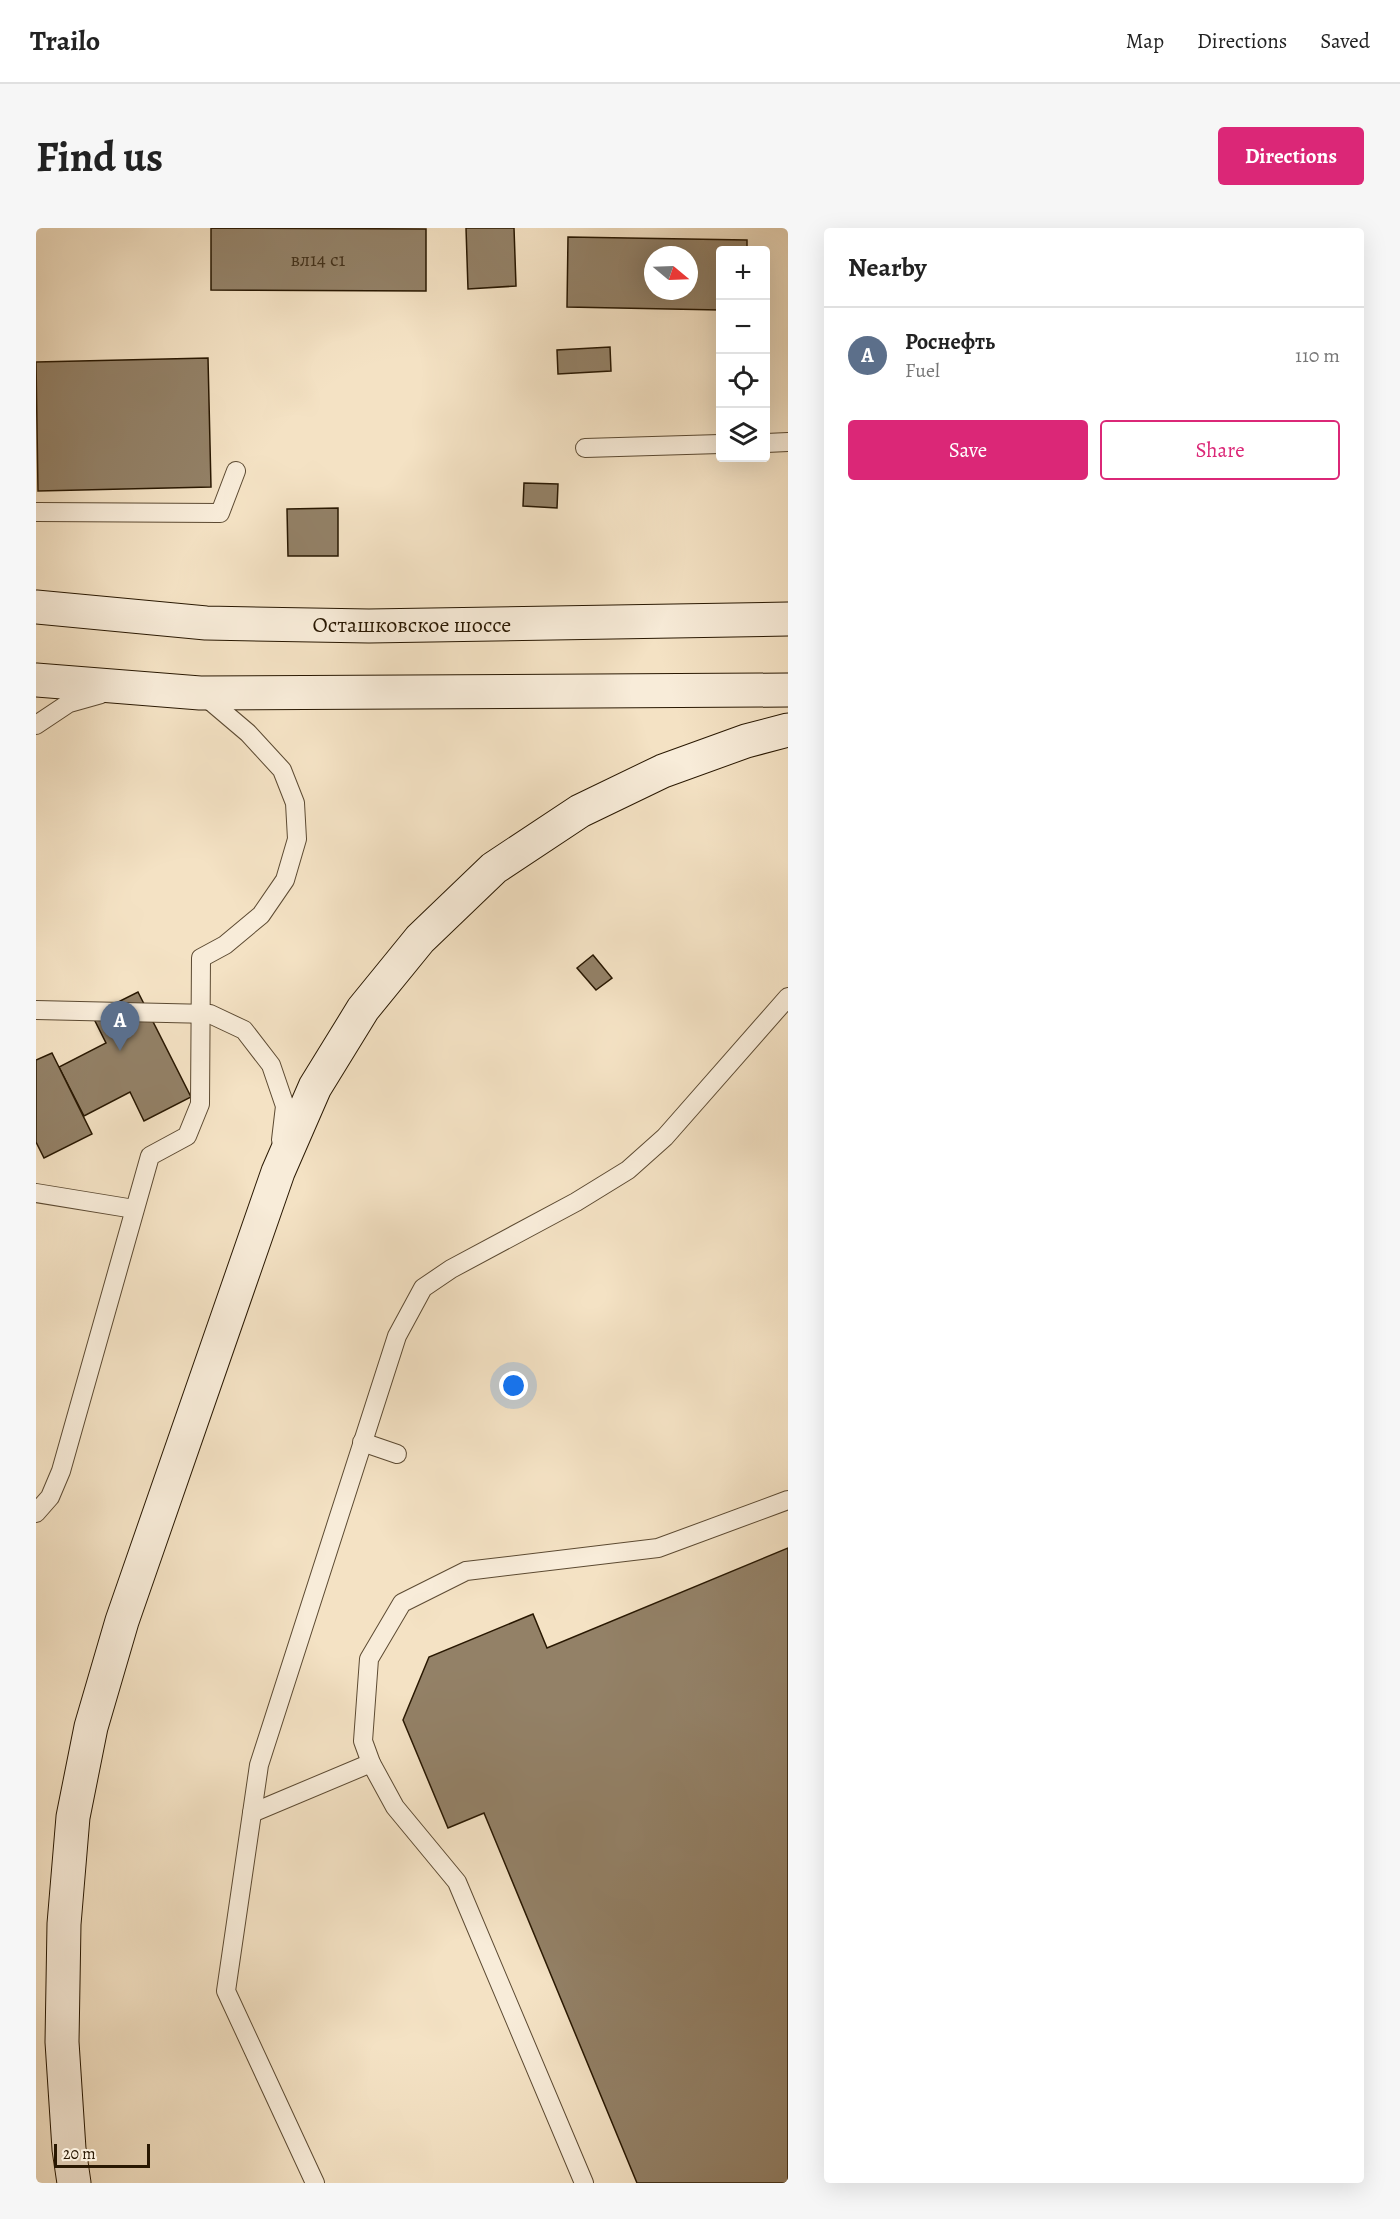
<!DOCTYPE html>
<meta charset="utf-8">
<style>
:root{--surface:#fff;--page:#f6f6f6;--text:#222;--muted:#767676;--line:#e0e0e0;--accent:#db2777}
body{margin:0;font-family:Alegreya,serif;background:var(--page);color:var(--text)}
.controls{position:absolute;right:18px;top:18px;display:grid;overflow:hidden;border-radius:6px;box-shadow:0 6px 24px #0002}
.controls button{width:54px;height:54px;display:grid;place-items:center;padding:0;border:0;border-bottom:2px solid var(--line);background:var(--surface);color:var(--text);font:30px sans-serif}
.compass{position:absolute;left:608px;top:18px;width:54px;height:54px;border-radius:50%;background:var(--surface);box-shadow:0 6px 24px #0002;rotate:109deg}
.scale{position:absolute;left:18px;bottom:15px;width:96px;box-sizing:border-box;padding-left:6px;border:3px solid #291802;border-top:0;font-size:16px;line-height:21px;white-space:nowrap;color:#291802;-webkit-text-stroke:4px #f8ecd9;paint-order:stroke}
.you{position:absolute;left:478px;top:1158px;width:21px;height:21px;margin:-15px;border:4px solid #fff;border-radius:50%;background:#1a73e8;box-shadow:0 0 0 9px #1a73e833}
.badge{display:grid;place-items:center;width:39px;height:39px;border-radius:50%;background:var(--accent);color:#fff;font-size:20px;font-weight:700}
.pin{position:absolute;translate:-50% -50px;filter:drop-shadow(0 2px 3px #0008)}
.pin::after{content:'';position:absolute;top:32px;width:21px;height:18px;background:inherit;clip-path:polygon(0 0,100% 0,50% 100%)}
.list{margin:0;padding:0;list-style:none}
h2{display:flex;justify-content:space-between;align-items:center;height:78px;margin:0;padding:0 24px;font-size:26px}
h2 small{font-size:20px;font-weight:400;color:var(--muted)}
.list li{display:grid;grid-template-columns:39px 1fr auto;gap:18px;align-items:center;box-sizing:border-box;height:96px;padding:0 24px;border-top:2px solid var(--line)}
.list b{display:block;font-size:22px;white-space:nowrap}
.list p{margin:0;font-size:20px;white-space:nowrap;color:var(--muted)}
.list em{font-size:20px;font-style:normal;color:var(--muted)}
.actions{display:flex;gap:12px;padding:18px 24px}
.actions a{flex:1;padding:14px 0;border:2px solid var(--accent);border-radius:6px;text-align:center;font-size:21px;color:var(--accent)}
.actions .main{background:var(--accent);color:#fff}
.icon{flex:none;width:33px;height:33px;fill:none;stroke:currentColor;stroke-width:2;stroke-linecap:round;stroke-linejoin:round}
.map{position:relative;flex:none;width:752px;height:1955px;overflow:hidden;border-radius:6px}
header{display:flex;align-items:center;gap:36px;box-sizing:border-box;height:84px;padding:0 30px;background:var(--surface);border-bottom:2px solid var(--line)}
header strong{font-size:28px}
nav{display:flex;gap:33px;margin-inline-start:auto;font-size:21px}
.intro{display:flex;align-items:center;justify-content:space-between;box-sizing:border-box;height:144px;padding:0 36px}
h1{margin:0;font-size:42px}
.button{padding:15px 27px;border-radius:6px;background:var(--accent);color:#fff;font-size:21px;font-weight:700}
main{display:flex;gap:36px;padding:0 36px}
aside{flex:1;background:var(--surface);border-radius:6px;box-shadow:0 6px 24px #0002}
.map>svg:first-child{display:block}
.building{fill:#938167;stroke:#291802;stroke-width:1.5;fill-rule:evenodd}
.lines{fill:none;stroke-linecap:round;stroke-linejoin:round}
.lane-casing{stroke:#5c4a32;stroke-width:20}
.secondary-casing{stroke:#291802;stroke-width:35}
.lane{stroke:#f8ecd9;stroke-width:18}
.secondary{stroke:#f8ecd9;stroke-width:33}
.labels{text-anchor:middle;stroke-width:5;stroke-linejoin:round;paint-order:stroke}
.number-label{font-size:20px;fill:#44321b}
.street-label{font-size:22px;fill:#291802;stroke:#f8ecd9}
</style>
<header>
<strong>Trailo</strong>
<nav><a>Map</a><a>Directions</a><a>Saved</a></nav>
</header>
<div class="intro"><h1>Find us</h1><a class="button">Directions</a></div>
<main>
<div class="map">
<svg width="752" height="1955" viewBox="0 0 752 1955">
<rect width="100%" height="100%" fill="#f4e2c4"/>
<filter id="stains"><feTurbulence type="fractalNoise" baseFrequency=".00333" numOctaves="4"/><feColorMatrix values="0 0 0 0 .2 0 0 0 0 .09 0 0 0 0 .02 0 0 0 .5 -.17"/></filter>
<radialGradient id="worn" r=".72"><stop offset=".6" stop-color="#630" stop-opacity="0"/><stop offset="1" stop-color="#630" stop-opacity=".3"/></radialGradient>
<g class="building">
<path d="M175 0 390 1V63L175 62Z"/>
<path d="M478 0 480 58 432 61 430 0Z"/>
<path d="M532 9 711 12V22H684V82L531 79ZM617 27H653V63H617Z"/>
<path d="M574 119 575 143 522 146 521 122Z"/>
<path d="M172 130 175 259 2 263 0 134Z"/>
<path d="M488 255 522 256 521 280 487 278Z"/>
<path d="M302 280V328H252L251 281Z"/>
<path d="M557 727 576 750 560 762 541 740Z"/>
<path d="M102 764 155 869 108 893 94 864 48 888 23 839 70 815 56 787Z"/>
<path d="M16 825 56 906 8 930 0 914V832Z"/>
<path d="M752 1320V1955H601L448 1585 412 1600 367 1492 393 1429 497 1386 511 1420Z"/>
</g>
<g class="lines">
<g class="lane-casing">
<g id="lane">
<path d="M730 215 752 214"/>
<path d="M549 220 684 216"/>
<path d="M0 284 184 285 200 243"/>
<path d="M0 497 33 475 65 466"/>
<path d="M0 782 174 786 208 802 235 837 249 878 245 912"/>
<path d="M0 965 98 981"/>
<path d="M326 1214 361 1226"/>
<path d="M0 1285 14 1269 25 1243 114 928 151 908 164 876 165 730 189 717 225 687 249 652 261 611 259 575 246 542 212 505 166 466"/>
<path d="M216 1585 335 1535"/>
<path d="M279 1955 190 1763 223 1537 361 1108 387 1060 415 1041 540 974 592 942 629 909 752 769"/>
<path d="M548 1955 421 1654 359 1579 335 1535 327 1513 333 1431 366 1375 430 1343 622 1320 752 1272"/>
</g>
</g>
<g class="secondary-casing">
<g id="secondary">
<path d="M0 379 170 395 333 398 752 391"/>
<path d="M0 452 164 465 752 462"/>
<path d="M38 1955 33 1921 26 1814 28 1696 37 1589 55 1499 86 1393 242 944 279 859 327 781 384 711 458 640 544 583 627 543 710 513 752 502"/>
</g>
</g>
<use href="#lane" class="lane"/>
<use href="#secondary" class="secondary"/>
</g>
<g class="labels">
<g class="number-label">
<text x="282" y="38">вл14 с1</text>
</g>
<g class="street-label">
<text x="376" y="404">Осташковское шоссе</text>
</g>
</g>
<rect width="100%" height="100%" filter="url(#stains)"/>
<rect width="100%" height="100%" fill="url(#worn)"/>
</svg>
<div class="controls">
<button>+</button>
<button>−</button>
<button><svg class="icon" aria-label="locate" viewBox="0 0 24 24"><circle cx="12" cy="12" r="6"/><path d="M12 2v4M12 18v4M2 12h4M18 12h4"/></svg></button>
<button><svg class="icon" aria-label="layers" viewBox="0 0 24 24"><path d="M12 4l9 5-9 5-9-5zM3 14l9 5 9-5"/></svg></button>
</div>
<svg class="compass" viewBox="-18 -18 36 36"><path d="M0-13l5 13h-10z" fill="#e53935"/><path d="M0 13l5-13h-10z" fill="#767676"/></svg>
<div class="scale">20 m</div>
<div class="you"></div>
<div class="pin badge" style="left:84px;top:823px;background:#5c6f8a">A</div>
</div>
<aside>
<h2>Nearby<small></small></h2>
<ul class="list">
<li><span class="badge" style="background:#5c6f8a">A</span><div><b>Роснефть</b><p>Fuel</p></div><em>110 m</em></li>
</ul>
<div class="actions"><a class="main">Save</a><a>Share</a></div>
</aside>
</main>
